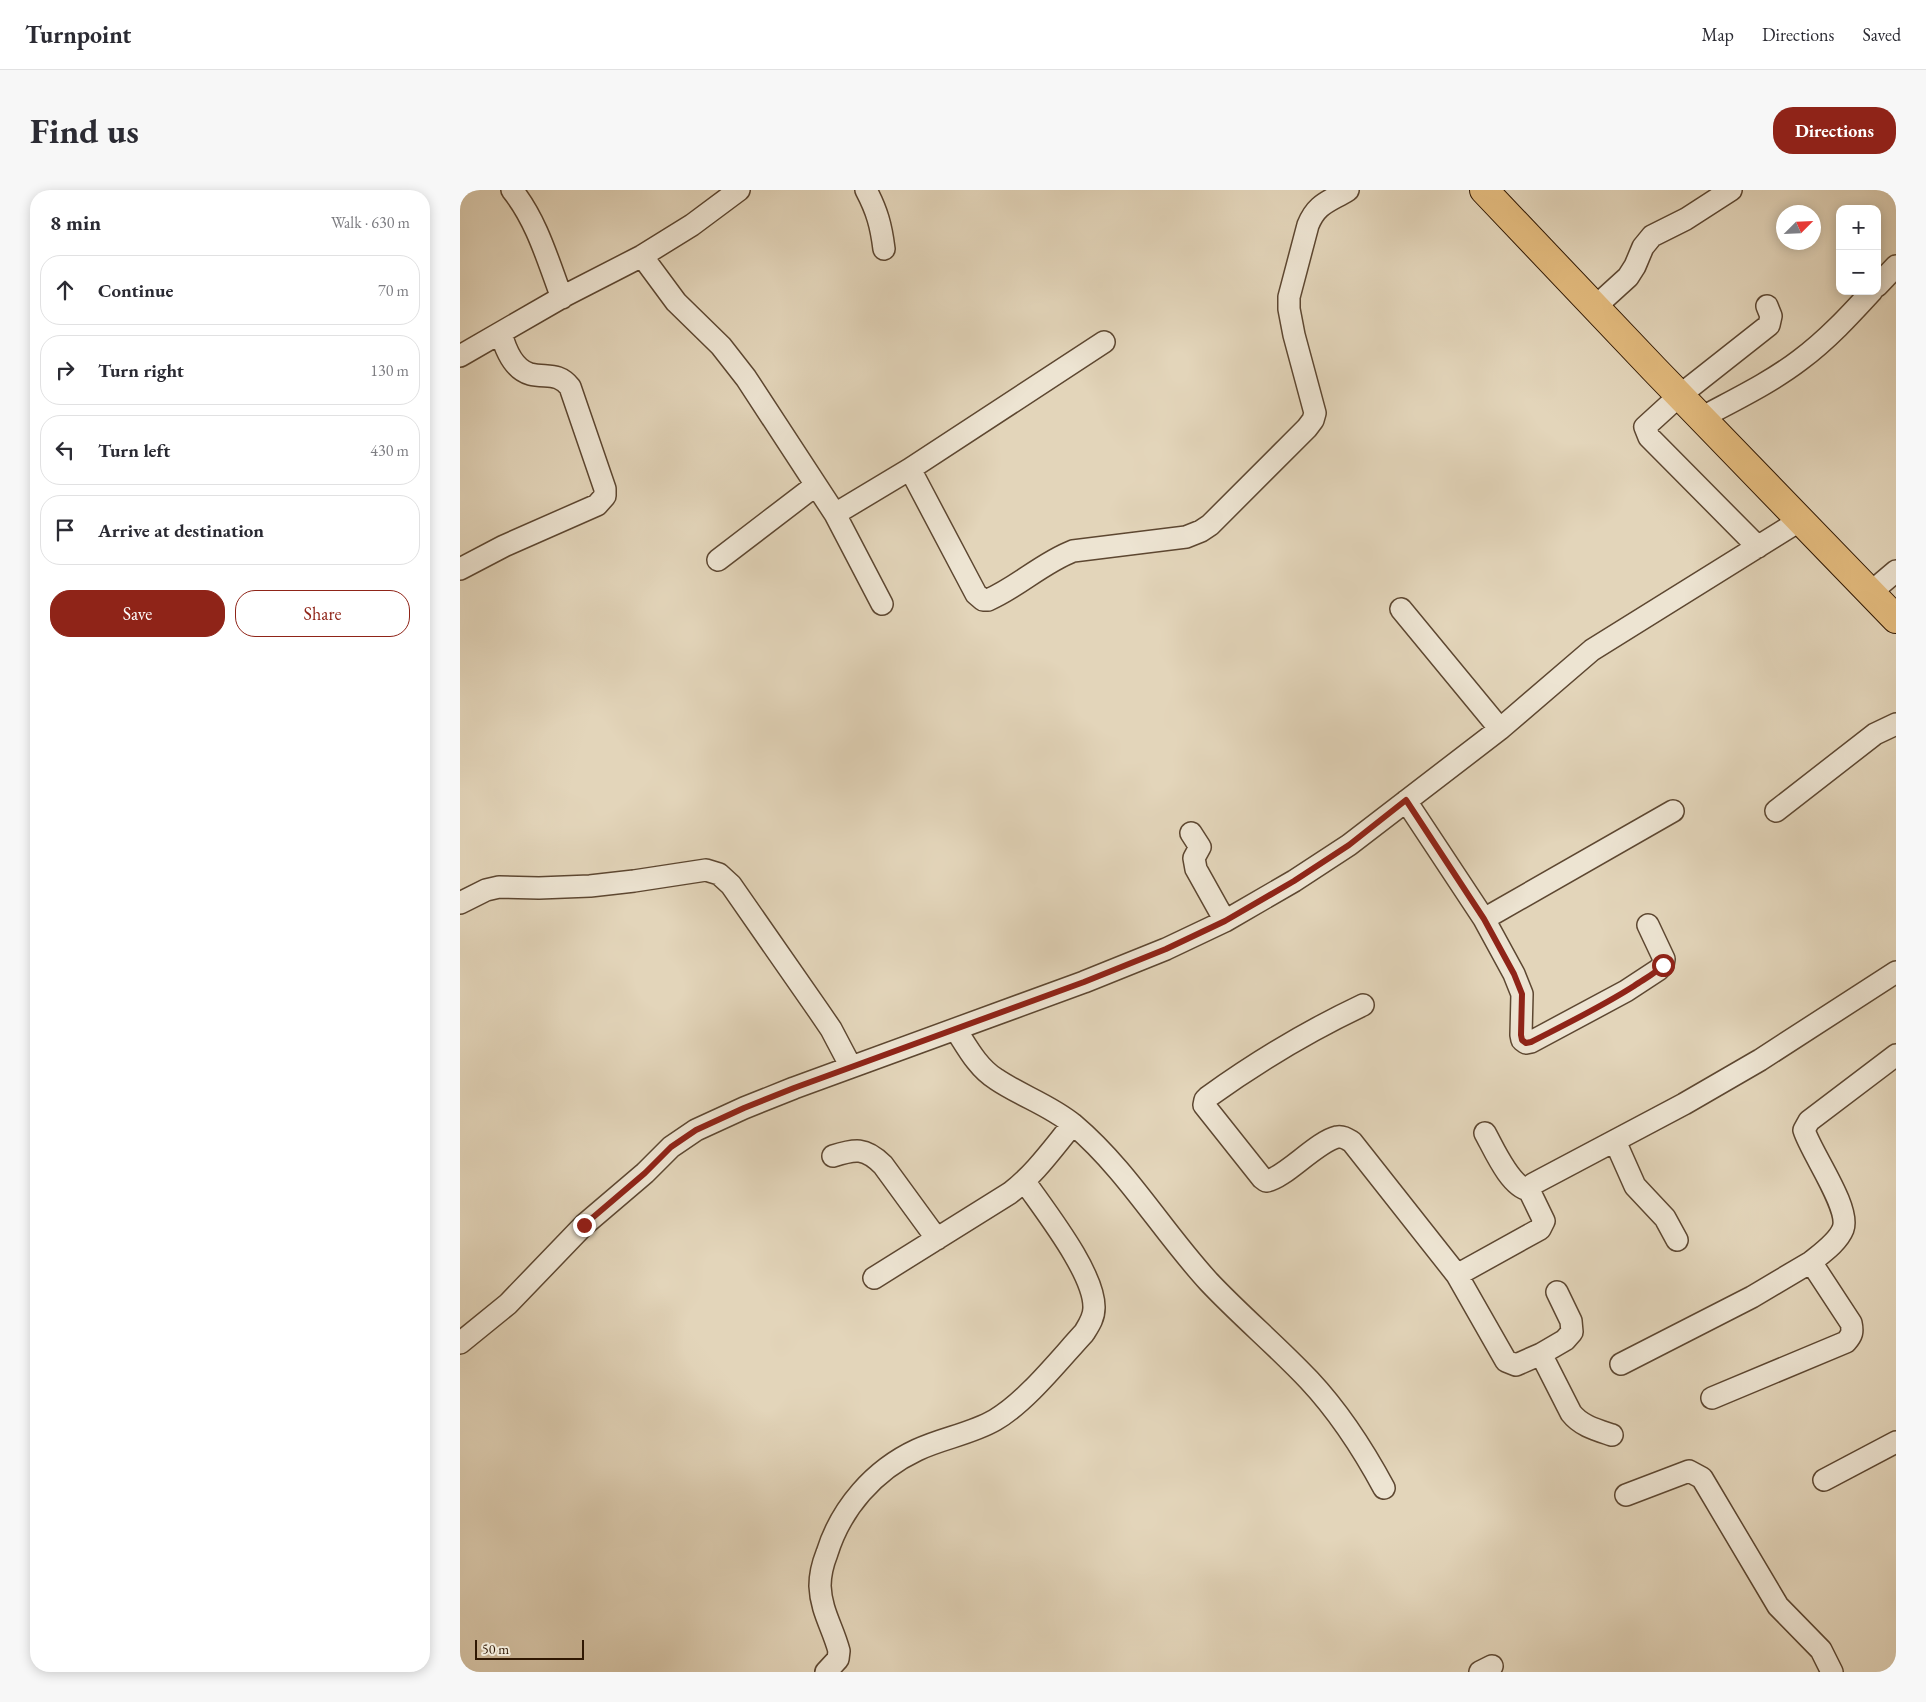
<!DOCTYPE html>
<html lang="en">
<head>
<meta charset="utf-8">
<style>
  :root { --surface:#fff; --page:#f7f7f7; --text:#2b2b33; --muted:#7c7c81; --line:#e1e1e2; --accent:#8f2418 }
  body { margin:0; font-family:"EB Garamond",serif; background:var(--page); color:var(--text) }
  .controls { position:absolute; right:15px; top:15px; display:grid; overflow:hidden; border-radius:10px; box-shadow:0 2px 12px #0003 }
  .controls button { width:45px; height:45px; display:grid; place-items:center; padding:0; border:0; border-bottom:1px solid var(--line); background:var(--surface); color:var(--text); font:25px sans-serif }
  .compass { position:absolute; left:1316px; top:15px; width:45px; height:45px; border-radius:50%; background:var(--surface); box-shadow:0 2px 12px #0003; rotate:66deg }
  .scale { position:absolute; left:15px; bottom:12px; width:109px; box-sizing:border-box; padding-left:5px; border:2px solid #301803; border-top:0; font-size:14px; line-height:18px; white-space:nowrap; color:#301803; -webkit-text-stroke:4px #ede4d2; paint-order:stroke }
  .stop { position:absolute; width:15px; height:15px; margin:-11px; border:4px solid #8f2418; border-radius:50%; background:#fff }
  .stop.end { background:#8f2418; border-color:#fff; box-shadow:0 1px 5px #0008 }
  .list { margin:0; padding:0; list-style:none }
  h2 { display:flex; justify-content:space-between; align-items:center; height:65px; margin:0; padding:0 20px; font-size:21px }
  h2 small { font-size:16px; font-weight:400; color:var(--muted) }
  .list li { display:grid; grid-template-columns:32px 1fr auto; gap:15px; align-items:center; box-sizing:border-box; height:70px; margin:0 10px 10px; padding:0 10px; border:1px solid var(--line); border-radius:20px }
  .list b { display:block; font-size:19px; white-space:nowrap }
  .list em { font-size:16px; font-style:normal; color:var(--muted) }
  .actions { display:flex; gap:10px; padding:15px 20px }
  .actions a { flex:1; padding:11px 0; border:1px solid var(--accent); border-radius:20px; text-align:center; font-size:18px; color:var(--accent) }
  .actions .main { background:var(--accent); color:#fff }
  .icon { flex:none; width:28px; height:28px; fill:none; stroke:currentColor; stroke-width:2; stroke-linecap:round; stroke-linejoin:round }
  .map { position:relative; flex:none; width:1436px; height:1482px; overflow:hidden; border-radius:20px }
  header { display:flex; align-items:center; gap:30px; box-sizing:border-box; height:70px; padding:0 25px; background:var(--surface); border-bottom:1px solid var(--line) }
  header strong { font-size:24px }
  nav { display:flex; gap:28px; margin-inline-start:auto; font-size:18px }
  .intro { display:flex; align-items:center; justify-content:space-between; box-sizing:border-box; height:120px; padding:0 30px }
  h1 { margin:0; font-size:35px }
  .button { padding:12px 22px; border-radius:20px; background:var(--accent); color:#fff; font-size:18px; font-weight:700 }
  main { display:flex; gap:30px; padding:0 30px }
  aside { flex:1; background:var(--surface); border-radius:20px; box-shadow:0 2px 12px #0003 }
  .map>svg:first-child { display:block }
</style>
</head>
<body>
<header>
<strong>Turnpoint</strong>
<nav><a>Map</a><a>Directions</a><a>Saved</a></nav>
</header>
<div class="intro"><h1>Find us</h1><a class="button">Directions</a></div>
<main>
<aside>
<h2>8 min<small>Walk · 630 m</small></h2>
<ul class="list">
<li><svg class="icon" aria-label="ahead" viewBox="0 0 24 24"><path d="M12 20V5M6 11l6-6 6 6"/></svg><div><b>Continue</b></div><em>70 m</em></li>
<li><svg class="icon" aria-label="right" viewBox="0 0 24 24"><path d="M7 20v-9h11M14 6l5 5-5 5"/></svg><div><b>Turn right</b></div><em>130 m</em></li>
<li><svg class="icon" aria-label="left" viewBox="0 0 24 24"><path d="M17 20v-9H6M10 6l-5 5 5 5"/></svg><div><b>Turn left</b></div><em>430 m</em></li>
<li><svg class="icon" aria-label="arrive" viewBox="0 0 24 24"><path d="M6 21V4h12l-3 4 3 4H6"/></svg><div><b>Arrive at destination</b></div></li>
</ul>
<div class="actions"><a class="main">Save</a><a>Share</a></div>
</aside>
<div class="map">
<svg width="1436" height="1482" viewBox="0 0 1436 1482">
  <rect width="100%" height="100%" fill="#e3d5ba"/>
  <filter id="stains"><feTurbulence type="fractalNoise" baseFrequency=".004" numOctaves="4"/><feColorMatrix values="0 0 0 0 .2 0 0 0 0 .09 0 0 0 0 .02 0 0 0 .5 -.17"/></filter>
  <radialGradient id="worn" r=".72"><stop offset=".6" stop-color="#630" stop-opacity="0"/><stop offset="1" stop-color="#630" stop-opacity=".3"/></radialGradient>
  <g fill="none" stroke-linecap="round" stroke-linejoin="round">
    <defs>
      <path id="minor" d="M52 0C77 31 88 71 102 108
        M406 0C417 21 421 35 424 59
        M182 66 216 112 261 156 286 188 375 324 450 279 516 404 523 410H528C558 397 582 373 613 361L726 347 741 341 750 335 847 238 853 230 855 223 834 145 829 119V107L848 35C857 13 869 12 888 0
        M1417 96 1436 76
        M1135 117 1168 87 1175 76 1183 57 1192 46 1226 29 1271 0
        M0 166 106 105 182 66 232 35 279 0
        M1241 228C1274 210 1310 193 1340 170 1367 150 1390 125 1412 101
        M450 279 644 152
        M375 324 422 414
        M1298 357 1189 247 1185 237 1219 206 1309 135 1311 126 1307 116
        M258 370 356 295
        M0 379 44 356 137 315 145 306V299L110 197C98 182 87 188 70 184 53 179 45 158 41 143
        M1410 403 1436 381
        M941 419 1040 539
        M946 611 1024 729 1054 784 1062 804 1061 845 1062 850 1066 853 1071 852 1166 801 1198 780 1203 775 1204 769 1188 735
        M1316 621 1415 544 1436 534
        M731 643 740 657 734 668 736 679 765 731
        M0 713 26 700 39 697 79 698 130 696 174 691 246 680 259 684 271 695 358 820 371 839 391 877
        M1024 729 1213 621
        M903 815C848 841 798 871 748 907L745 910 744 915 802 988 806 991C824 989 856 952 877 947 883 946 887 949 892 952L997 1085 1080 1039 1084 1031 1069 1000 1073 994 1224 914 1300 870 1436 782
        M496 840C507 857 518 878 536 889 561 906 590 915 614 935 667 980 702 1041 749 1092 781 1126 817 1156 849 1190 879 1222 903 1259 924 1298
        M1025 943C1034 959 1050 997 1069 1000
        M1155 951 1175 996 1205 1028 1217 1050
        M373 966C395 959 405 957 423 975L477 1049
        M997 1085 1046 1171 1056 1175 1081 1164 1111 1223C1121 1236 1137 1240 1152 1245
        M414 1088 550 1003C575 984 593 958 613 934
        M0 1153 48 1114 124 1035 185 983 211 957 236 940 284 918 334 898 624 792 706 759 765 731 834 691 889 655 1040 539 1132 460 1339 331
        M1081 1164 1105 1150 1112 1142 1111 1131 1097 1102
        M1161 1174 1292 1107 1351 1072
        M1252 1208 1386 1152C1392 1145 1393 1142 1391 1133L1351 1072C1362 1063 1378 1052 1383 1039 1391 1018 1351 963 1344 940L1349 931 1436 865
        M1364 1290 1436 1252
        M1166 1305 1229 1281 1242 1288 1318 1416 1361 1460 1372 1482
        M366 1482 378 1469 379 1461C373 1438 361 1421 360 1396 360 1385 363 1373 367 1363 381 1318 414 1280 457 1260 482 1248 511 1244 535 1230 566 1212 599 1170 624 1143 629 1135 634 1128 634 1118 635 1084 585 1021 565 992
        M1020 1482 1032 1476"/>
      <path id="highway" d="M1024 0 1194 179 1436 429"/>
    </defs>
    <use href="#minor" stroke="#5d4731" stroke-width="24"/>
    <use href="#highway" stroke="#301803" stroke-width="30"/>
    <use href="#minor" stroke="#ede4d2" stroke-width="21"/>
    <use href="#highway" stroke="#e2ba7d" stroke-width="28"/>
  </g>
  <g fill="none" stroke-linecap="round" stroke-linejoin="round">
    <path stroke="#8f2418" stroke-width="6" d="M124 1035 185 983 211 957 236 940 284 918 334 898 624 792 706 759 765 731 834 691 889 655 946 610 1024 729 1054 784 1062 804 1061 845 1062 850 1066 853 1071 852C1106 834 1141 817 1174 796 1184 789 1195 784 1203 775"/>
  </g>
  <rect width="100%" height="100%" filter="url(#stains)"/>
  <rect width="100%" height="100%" fill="url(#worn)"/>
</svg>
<div class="controls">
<button>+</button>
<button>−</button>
</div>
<svg class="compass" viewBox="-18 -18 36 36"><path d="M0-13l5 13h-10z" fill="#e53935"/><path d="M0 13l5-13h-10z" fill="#7c7c81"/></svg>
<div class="scale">50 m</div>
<div class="stop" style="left:1203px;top:775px"></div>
<div class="stop end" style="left:124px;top:1035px"></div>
</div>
</main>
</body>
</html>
